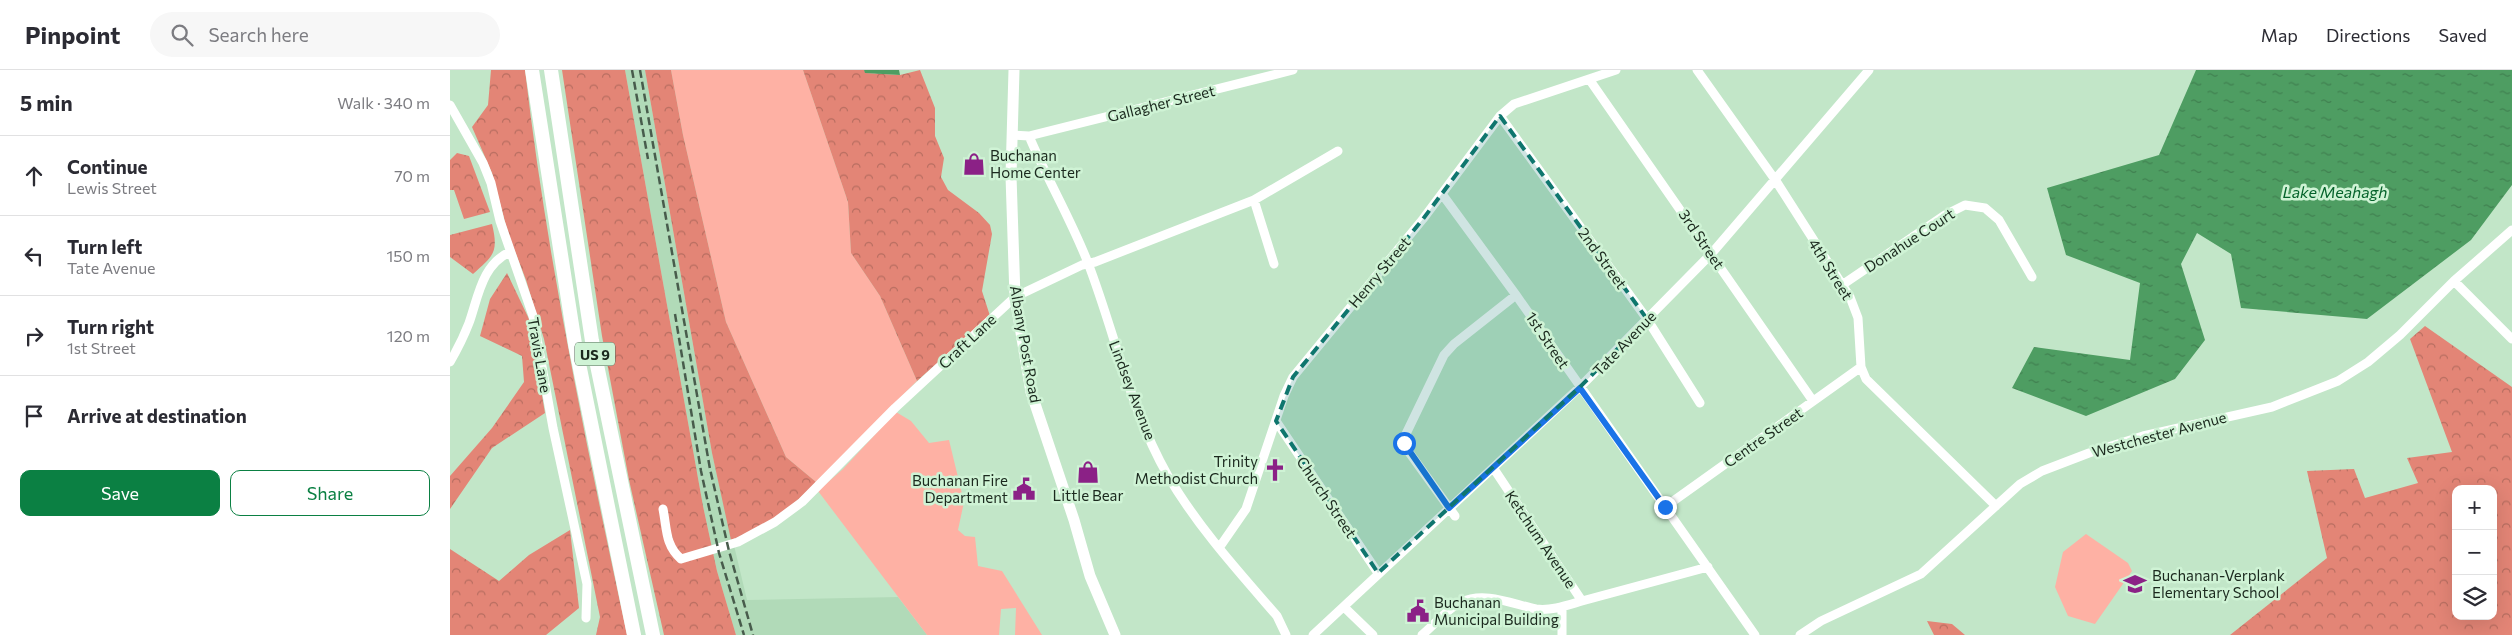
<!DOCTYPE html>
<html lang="en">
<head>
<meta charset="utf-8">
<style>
  :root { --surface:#fff; --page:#f7f7f7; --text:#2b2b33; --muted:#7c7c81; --line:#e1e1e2; --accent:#0b8043 }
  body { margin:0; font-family:Commissioner,sans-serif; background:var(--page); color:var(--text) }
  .controls { position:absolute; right:15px; bottom:15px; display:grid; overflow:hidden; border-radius:10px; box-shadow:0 5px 20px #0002 }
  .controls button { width:45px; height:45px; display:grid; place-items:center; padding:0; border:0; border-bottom:1px solid var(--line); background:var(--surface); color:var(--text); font:25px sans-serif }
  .stop { position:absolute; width:15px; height:15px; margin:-11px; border:4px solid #1a73e8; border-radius:50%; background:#fff }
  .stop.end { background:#1a73e8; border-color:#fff; box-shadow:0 1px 5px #0008 }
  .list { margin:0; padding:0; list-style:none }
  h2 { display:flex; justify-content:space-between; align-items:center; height:65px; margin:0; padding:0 20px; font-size:21px }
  h2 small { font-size:16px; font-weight:400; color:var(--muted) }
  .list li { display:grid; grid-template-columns:32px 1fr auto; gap:15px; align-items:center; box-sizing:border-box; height:80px; padding:0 20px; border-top:1px solid var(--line) }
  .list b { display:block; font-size:19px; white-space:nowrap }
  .list p { margin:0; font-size:16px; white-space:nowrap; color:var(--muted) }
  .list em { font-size:16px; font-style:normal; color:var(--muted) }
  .actions { display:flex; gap:10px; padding:15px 20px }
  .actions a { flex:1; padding:11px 0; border:1px solid var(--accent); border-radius:10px; text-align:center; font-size:18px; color:var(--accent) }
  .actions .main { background:var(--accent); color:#fff }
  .icon { flex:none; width:28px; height:28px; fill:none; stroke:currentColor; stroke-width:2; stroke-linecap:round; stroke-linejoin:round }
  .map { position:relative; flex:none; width:2062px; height:565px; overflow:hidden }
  header { display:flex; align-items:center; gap:30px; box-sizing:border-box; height:70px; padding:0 25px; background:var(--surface); border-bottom:1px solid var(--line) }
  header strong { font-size:24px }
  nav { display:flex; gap:28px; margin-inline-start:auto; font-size:18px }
  .search { width:350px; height:45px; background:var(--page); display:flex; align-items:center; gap:12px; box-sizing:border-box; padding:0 18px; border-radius:28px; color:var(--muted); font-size:19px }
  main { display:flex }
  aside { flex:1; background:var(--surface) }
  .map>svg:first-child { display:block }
</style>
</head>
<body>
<header>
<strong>Pinpoint</strong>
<div class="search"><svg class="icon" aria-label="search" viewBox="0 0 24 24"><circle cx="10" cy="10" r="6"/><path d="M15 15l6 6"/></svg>Search here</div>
<nav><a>Map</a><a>Directions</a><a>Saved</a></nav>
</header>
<main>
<aside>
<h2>5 min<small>Walk · 340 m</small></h2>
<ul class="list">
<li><svg class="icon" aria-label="ahead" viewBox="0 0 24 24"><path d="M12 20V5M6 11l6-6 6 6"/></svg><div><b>Continue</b><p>Lewis Street</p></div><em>70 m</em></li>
<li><svg class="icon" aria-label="left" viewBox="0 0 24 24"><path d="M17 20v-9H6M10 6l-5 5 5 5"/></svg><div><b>Turn left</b><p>Tate Avenue</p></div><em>150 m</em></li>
<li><svg class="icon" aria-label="right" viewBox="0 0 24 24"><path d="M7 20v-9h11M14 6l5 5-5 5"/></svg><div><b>Turn right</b><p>1st Street</p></div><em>120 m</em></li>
<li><svg class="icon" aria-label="arrive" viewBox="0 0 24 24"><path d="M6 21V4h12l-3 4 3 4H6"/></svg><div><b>Arrive at destination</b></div></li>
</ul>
<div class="actions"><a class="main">Save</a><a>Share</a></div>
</aside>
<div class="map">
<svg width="2062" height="565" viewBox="0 0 2062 565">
  <defs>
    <pattern id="forest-crowns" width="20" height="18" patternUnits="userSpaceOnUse" patternTransform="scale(1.25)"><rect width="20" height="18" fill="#e38576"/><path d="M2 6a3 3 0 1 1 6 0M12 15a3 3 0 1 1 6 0" fill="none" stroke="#b76d60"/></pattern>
    <pattern id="water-ripples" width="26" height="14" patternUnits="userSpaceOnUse" patternTransform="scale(1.25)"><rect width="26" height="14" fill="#4e9d62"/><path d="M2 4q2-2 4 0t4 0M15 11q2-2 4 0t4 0" fill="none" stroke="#408050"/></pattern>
  </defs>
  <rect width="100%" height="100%" fill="#c2e6c8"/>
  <path fill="#b1dab8" d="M175 0H195L262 383 297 530 448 527 477 565H286L267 501 253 436Z"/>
  <path fill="#feb1a4" d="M221 0H353L398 132 401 183 430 226 467 311 366 412 336 387 276 252 233 65Z
    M446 342 461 351 479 373 499 370 514 432 508 460 515 466 525 467 528 496 552 501 592 565H565L566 538 551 539 549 565H477L368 421 393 399Z
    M1636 464 1678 493 1682 501 1645 554 1618 546 1605 517 1613 482Z"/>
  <path fill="url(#forest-crowns)" fill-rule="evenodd" d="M41 0H75C97 190 137 378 177 565H146L150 547 94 269 76 210 58 163 42 103 22 57 38 35Z
    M112 0H175L253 436 267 501 286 565H214L179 410 152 266Z
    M195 0H221L233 65 276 252 336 387 366 412C343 437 314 459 281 470L262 383Z
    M353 0H414L416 3 450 5 470 0 485 38V66L494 88 491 107 498 120 529 143 540 155 542 164 532 221 540 246 467 311 430 226 401 183 398 132Z
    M7 83 19 86 40 142 14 149 4 120H0V90Z
    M42 154C49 183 43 186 23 204L0 187V165Z
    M57 203 79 249 95 343 42 378 0 439V406L42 358 74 312 72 286 30 266 40 229Z
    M1975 256 2062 317V565H1780L1877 488 1857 401 1904 399 1915 428 1968 413 1957 388 2002 382 1960 269ZM2006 419H2043V546H2006Z
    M120 460 129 538 96 565H0V479L49 511 79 485Z
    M1477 551 1502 554 1515 565H1484Z"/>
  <path fill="url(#water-ripples)" d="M414 0H449L450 5 415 3Z
    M1746 0H2062V115L2021 170 1917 249 1791 238 1781 184 1747 163 1731 194 1755 270 1725 309 1636 346 1562 318 1584 277 1680 290 1690 213 1616 185 1597 118 1709 85Z"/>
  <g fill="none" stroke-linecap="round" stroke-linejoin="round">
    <path stroke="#fff" stroke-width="9" d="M1247 0 1326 111 1400 227 1408 248 1411 297 1416 309 1546 436
      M1139 9 1363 331
      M0 35 33 93 41 113 50 151 83 246 103 358 137 514 136 548
      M1050 46 1197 249 1250 333
      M562 65 579 66C597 109 621 149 638 193 665 263 680 340 718 406 748 457 788 501 827 546L836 565
      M579 66 843 0
      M992 124 1066 225 1305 565
      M804 130 824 194
      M2004 211 2062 269
      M1392 215 1495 145 1515 135 1535 138 1549 150 1582 207
      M0 292C7 280 14 266 19 253 28 228 32 194 60 182
      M826 351 928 503
      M1044 399 1132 531 1258 497
      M1215 437 1411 297
      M213 439C217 459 215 475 231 489L288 472 325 452 352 432 445 338 565 227 632 195 645 192 804 130 888 81
      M1005 446 956 378 954 368 994 285 1004 274 1066 225
      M769 478 796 439 834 326 843 307 973 149 1050 46 1064 34 1166 0
      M894 537 923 565
      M1112 537V565
      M863 565 1130 317 1262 183 1419 0
      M972 565C984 555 997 539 1011 532 1035 521 1062 534 1086 539 1102 541 1118 535 1132 531
      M1350 565 1371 551 1471 504 1570 414 1592 401 1639 383 1693 366 1822 337 1888 311 1918 292 1950 265 2004 211 2062 160"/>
    <path stroke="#fff" stroke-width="11" d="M564 0 561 106 565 227 581 322 624 450 640 506 665 565"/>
    <path stroke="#fff" stroke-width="14" d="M82 0 125 274 184 565
      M101 0 142 271 203 565"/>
    <path stroke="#485c4c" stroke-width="2.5" stroke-dasharray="8 4" stroke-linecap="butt" d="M182 0 198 89
      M190 0 260 399 279 481 303 565
      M225 244 251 401 269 483 294 565"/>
  </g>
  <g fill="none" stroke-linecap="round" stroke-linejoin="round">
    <path stroke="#1a73e8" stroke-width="6" d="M954 373 999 438 1130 318 1215 437"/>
  </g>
  <path fill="#0f766e" fill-opacity="0.2" stroke="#0f766e" stroke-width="4" stroke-dasharray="10 6" stroke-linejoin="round" d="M1050 46 1197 249 1130 317 928 503 826 351 843 307 973 149Z"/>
  <defs>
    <symbol id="shop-bare" viewBox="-9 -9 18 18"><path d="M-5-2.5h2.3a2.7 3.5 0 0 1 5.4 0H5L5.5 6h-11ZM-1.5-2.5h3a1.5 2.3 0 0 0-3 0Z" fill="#8b2186" stroke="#cff3d5" stroke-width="2.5" paint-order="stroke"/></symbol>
    <symbol id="church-bare" viewBox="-9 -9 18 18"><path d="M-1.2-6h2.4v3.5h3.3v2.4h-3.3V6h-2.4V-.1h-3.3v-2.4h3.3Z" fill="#8b2186" stroke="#cff3d5" stroke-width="2.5" paint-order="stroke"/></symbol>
    <symbol id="civic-bare" viewBox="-9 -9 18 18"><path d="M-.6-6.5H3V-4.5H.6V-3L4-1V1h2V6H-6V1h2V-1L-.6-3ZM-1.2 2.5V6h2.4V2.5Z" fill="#8b2186" stroke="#cff3d5" stroke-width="2.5" paint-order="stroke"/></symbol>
    <symbol id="school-bare" viewBox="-9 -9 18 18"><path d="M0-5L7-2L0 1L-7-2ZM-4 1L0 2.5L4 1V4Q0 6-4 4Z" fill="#8b2186" stroke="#cff3d5" stroke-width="2.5" paint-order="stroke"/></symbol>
  </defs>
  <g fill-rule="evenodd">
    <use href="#shop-bare" x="508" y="78" width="32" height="32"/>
    <use href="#church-bare" x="809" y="384" width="32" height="32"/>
    <use href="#shop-bare" x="622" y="386" width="32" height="32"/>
    <use href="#civic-bare" x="558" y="403" width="32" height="32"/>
    <use href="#school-bare" x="1669" y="498" width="32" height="32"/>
    <use href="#civic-bare" x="952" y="525" width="32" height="32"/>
  </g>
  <g text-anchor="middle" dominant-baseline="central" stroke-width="5" stroke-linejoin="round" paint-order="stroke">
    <rect fill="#cff3d5" stroke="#516655" stroke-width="1" x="125" y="272.5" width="40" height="23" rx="4"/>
    <g font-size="14" font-weight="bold" fill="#1b291e">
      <text x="145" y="284">US 9</text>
    </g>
    <g font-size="15" fill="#1b291e" stroke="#cff3d5">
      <text transform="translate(711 33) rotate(-14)">Gallagher Street</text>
      <text transform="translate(1252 169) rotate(56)">3rd Street</text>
      <text transform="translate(1459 170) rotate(-33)">Donahue Court</text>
      <text transform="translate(1153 188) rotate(54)">2nd Street</text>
      <text transform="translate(1381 199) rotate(58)">4th Street</text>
      <text transform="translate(929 202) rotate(-50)">Henry Street</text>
      <text transform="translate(1098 270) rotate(56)">1st Street</text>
      <text transform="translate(517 271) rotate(-43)">Craft Lane</text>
      <text transform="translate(1174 273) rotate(-46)">Tate Avenue</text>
      <text transform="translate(576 274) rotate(80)">Albany Post Road</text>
      <text transform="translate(90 285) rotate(80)">Travis Lane</text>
      <text transform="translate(683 320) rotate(69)">Lindsey Avenue</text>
      <text transform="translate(1709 364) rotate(-15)">Westchester Avenue</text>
      <text transform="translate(1313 367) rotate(-35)">Centre Street</text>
      <text transform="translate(877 427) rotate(56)">Church Street</text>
      <text transform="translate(1091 469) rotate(56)">Ketchum Avenue</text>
    </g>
    <g font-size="15" fill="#1b291e" stroke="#cff3d5" text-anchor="start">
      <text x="540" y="85">Buchanan<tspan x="540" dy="17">Home Center</tspan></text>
      <text x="808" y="391" text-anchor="end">Trinity<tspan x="808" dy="17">Methodist Church</tspan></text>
      <text x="558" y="410" text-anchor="end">Buchanan Fire<tspan x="558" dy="17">Department</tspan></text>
      <text x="638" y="425" text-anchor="middle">Little Bear</text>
      <text x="1702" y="505">Buchanan-Verplank<tspan x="1702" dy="17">Elementary School</tspan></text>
      <text x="984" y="532">Buchanan<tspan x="984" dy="17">Municipal Building</tspan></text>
    </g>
    <g font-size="16" font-style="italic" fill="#05632b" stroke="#cff3d5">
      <text x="1885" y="121">Lake Meahagh</text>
    </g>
  </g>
</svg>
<div class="controls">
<button>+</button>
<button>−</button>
<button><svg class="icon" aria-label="layers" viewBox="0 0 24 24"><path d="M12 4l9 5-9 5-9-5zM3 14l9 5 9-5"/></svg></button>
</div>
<div class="stop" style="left:954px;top:373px"></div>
<div class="stop end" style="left:1215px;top:437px"></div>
</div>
</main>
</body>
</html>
